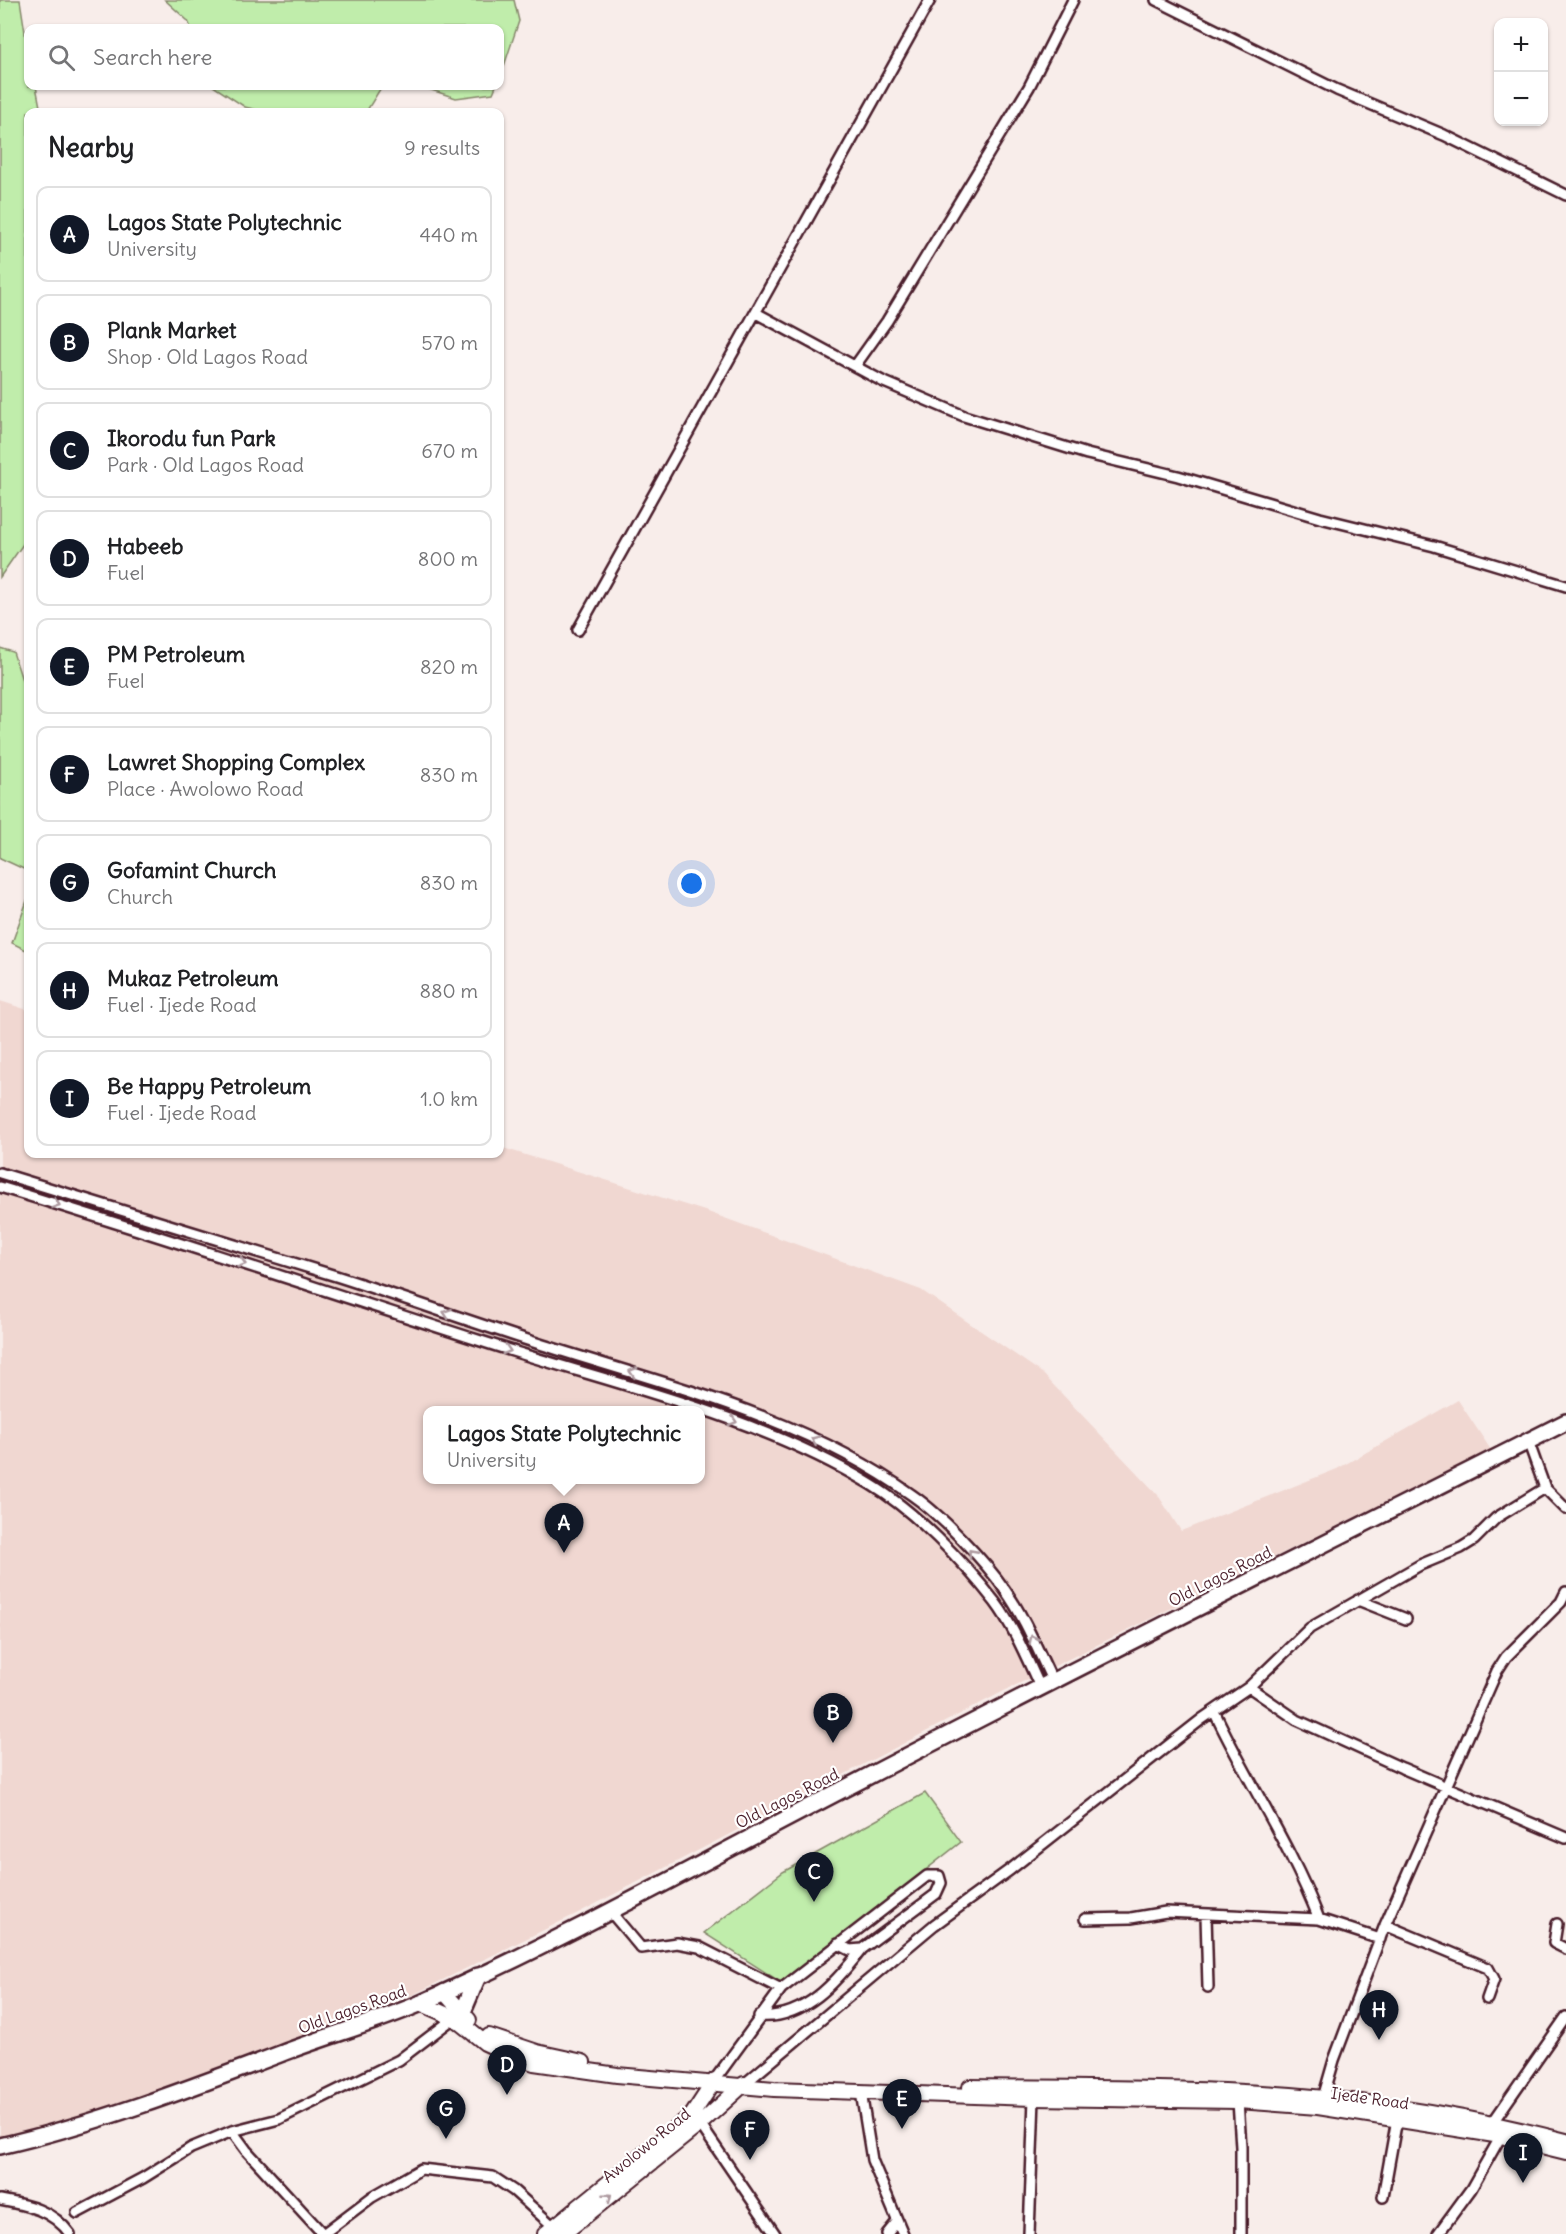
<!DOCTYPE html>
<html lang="en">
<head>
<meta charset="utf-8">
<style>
  :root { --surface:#fff; --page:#f2f2f2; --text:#202124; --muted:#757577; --line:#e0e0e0; --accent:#111827 }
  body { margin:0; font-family:Delius,sans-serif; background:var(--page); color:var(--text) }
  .controls { position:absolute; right:18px; top:18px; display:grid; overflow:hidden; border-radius:12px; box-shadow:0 2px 4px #0004 }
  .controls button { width:54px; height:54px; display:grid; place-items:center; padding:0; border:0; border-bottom:2px solid var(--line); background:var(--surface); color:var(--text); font:30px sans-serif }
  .you { position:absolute; left:692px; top:884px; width:21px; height:21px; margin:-15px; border:4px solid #fff; border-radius:50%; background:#1a73e8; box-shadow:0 0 0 9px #1a73e833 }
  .badge { display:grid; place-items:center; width:39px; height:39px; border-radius:50%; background:var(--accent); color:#fff; font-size:20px; font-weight:700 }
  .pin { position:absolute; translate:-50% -50px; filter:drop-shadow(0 2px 3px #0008) }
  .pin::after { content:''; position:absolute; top:32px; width:21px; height:18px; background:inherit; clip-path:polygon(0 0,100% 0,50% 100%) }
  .popup { position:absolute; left:423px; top:1406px; width:282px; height:78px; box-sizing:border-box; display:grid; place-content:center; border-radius:12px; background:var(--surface); filter:drop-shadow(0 2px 4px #0005); font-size:20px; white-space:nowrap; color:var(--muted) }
  .popup b { font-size:22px; color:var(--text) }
  .popup::after { content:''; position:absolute; left:50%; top:100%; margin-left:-12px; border:12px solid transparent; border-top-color:var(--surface) }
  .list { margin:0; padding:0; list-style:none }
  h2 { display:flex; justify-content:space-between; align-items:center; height:78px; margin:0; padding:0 24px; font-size:26px }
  h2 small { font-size:20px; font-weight:400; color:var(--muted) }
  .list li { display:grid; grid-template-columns:39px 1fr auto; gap:18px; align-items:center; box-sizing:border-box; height:96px; margin:0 12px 12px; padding:0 12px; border:2px solid var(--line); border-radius:12px }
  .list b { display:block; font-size:22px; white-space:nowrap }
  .list p { margin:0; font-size:20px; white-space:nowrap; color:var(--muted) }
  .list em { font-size:20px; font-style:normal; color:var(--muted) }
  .icon { flex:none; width:33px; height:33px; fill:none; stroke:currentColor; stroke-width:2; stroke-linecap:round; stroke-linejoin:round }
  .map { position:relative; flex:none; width:1566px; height:2234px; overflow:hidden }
  .search { position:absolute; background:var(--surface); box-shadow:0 2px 4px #0004; left:24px; top:24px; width:480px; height:66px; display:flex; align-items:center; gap:15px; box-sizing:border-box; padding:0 21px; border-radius:12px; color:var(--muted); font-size:22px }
  .panel { position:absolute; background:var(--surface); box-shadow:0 2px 4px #0004; left:24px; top:108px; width:480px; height:1050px; border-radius:12px }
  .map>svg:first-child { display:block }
</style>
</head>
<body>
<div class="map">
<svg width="1566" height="2234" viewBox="0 0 1566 2234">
  <rect width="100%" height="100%" fill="#f8edea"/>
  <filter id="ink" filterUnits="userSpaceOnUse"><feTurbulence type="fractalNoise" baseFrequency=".0167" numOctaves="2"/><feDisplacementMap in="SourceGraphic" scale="12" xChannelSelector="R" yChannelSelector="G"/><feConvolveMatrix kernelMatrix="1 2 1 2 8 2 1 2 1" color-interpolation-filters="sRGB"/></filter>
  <g filter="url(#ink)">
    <path fill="#f0d7d1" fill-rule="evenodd" d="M0 1001 28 1010V1154H500V1147L708 1212 921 1290 1042 1373 1158 1495 1181 1531 1337 1469 1458 1400 1491 1450 1006 1690 580 1912 412 1995 236 2070 119 2106 0 2138ZM428 1410H700V1480H428Z"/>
    <path fill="#c0edab" stroke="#85866b" stroke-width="1.5" d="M0 0H20L28 52V86H36L41 112H28V537L0 577Z
      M165 0H514L519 21 500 78V28H191L188 21Z
      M213 86H382L366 112H265L245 107Z
      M419 86H496L493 93 456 98Z
      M0 648 13 652 23 683 28 686V871L0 858Z
      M28 898V951L12 943Z
      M925 1793 961 1842 782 1983 704 1933 783 1872Z"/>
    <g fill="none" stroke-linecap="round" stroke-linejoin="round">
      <defs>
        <path id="minor" d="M1156 0 1337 90 1444 135 1566 195
          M756 313 882 381 964 416 1087 454 1178 476 1320 518 1434 546 1566 586
          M855 366 887 321 1029 87 1073 0
          M578 630 930 0
          M0 1173C112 1208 224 1241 336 1276 405 1298 474 1323 543 1345 668 1385 804 1417 912 1495 941 1515 985 1561 1005 1590 1025 1618 1038 1651 1053 1682
          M0 1187C162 1236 322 1290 484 1342 613 1384 752 1413 870 1484 915 1511 963 1561 995 1602 1014 1627 1027 1659 1040 1687
          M1528 1441 1545 1488 1566 1509
          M1358 1600 1406 1619
          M1249 1687 1297 1720 1402 1768 1566 1838
          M1214 1711C1247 1781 1291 1846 1319 1919
          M609 1910 641 1948 677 1943 699 1947 781 1989
          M1206 1915 1208 1987
          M1085 1919 1131 1918 1166 1912 1319 1919 1380 1939
          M1557 1924 1554 1943 1566 1949
          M1385 1925 1488 1968 1494 1979 1487 1999
          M759 2016C804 2020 837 1981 862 1949
          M716 2078 781 1989 927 1876H939L941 1883 936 1894 862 1949 850 1950 838 1944
          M748 2081 934 1925 1011 1869 1202 1719 1249 1687 1310 1628 1420 1565 1461 1548 1474 1540 1496 1518 1545 1488
          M861 2092 872 2160 903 2234
          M1323 2098 1334 2060 1385 1925 1497 1671 1506 1657 1561 1602 1566 1592
          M1238 2101 1241 2147V2234
          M1493 2122 1566 2017
          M700 2124 775 2234
          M232 2131 246 2150 323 2234
          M1383 2197 1397 2119
          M0 2200C27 2205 53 2210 70 2234
          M77 2213 143 2178 191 2148 232 2131 279 2119 399 2060 454 2018
          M323 2234 372 2197 421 2169 493 2177 514 2191 554 2227
          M887 2234 896 2223
          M1029 2234 1034 2098
          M1438 2234 1471 2189 1501 2136"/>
        <path id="secondary" d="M444 1992 469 2020
          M420 2003 454 2018 485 2043 513 2056 534 2063 617 2075 774 2089 1034 2098 1238 2101 1318 2107 1501 2136 1566 2152
          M489 2036 537 2052 583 2062
          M970 2087C1060 2088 1152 2087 1243 2092 1351 2097 1461 2114 1566 2141
          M545 2234 692 2115 715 2080
          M563 2234 700 2124 744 2084"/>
        <path id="primary" d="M462 2014 478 1976
          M0 2146C96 2124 188 2089 280 2054 327 2036 374 2023 419 2004 570 1937 715 1855 861 1780 1095 1658 1331 1541 1566 1422"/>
      </defs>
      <use href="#minor" stroke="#4a1f2b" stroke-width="14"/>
      <use href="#secondary" stroke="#4a1f2b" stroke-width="18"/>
      <use href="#primary" stroke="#4a1f2b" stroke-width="20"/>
      <use href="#minor" stroke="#fff" stroke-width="9"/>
      <use href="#secondary" stroke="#fff" stroke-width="14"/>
      <use href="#primary" stroke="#fff" stroke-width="15"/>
    </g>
    <defs><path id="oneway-chevron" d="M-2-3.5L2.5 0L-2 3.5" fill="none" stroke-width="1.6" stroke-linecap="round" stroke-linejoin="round" transform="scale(1.5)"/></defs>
    <g stroke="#ae9aa0">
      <use href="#oneway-chevron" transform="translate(56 1204) rotate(18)"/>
      <use href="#oneway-chevron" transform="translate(242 1263) rotate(18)"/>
      <use href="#oneway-chevron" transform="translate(447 1313) rotate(-161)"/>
      <use href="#oneway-chevron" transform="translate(507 1350) rotate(17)"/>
      <use href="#oneway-chevron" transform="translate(633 1372) rotate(-164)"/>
      <use href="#oneway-chevron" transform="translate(733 1421) rotate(17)"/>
      <use href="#oneway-chevron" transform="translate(815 1440) rotate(-157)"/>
      <use href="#oneway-chevron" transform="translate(972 1553) rotate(-132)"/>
      <use href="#oneway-chevron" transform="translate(1033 1639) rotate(-116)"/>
      <use href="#oneway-chevron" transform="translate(608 2197) rotate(-39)"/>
    </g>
  </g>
  <g text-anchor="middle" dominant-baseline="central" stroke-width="4.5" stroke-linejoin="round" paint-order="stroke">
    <g font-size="16" fill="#4a1f2b" stroke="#fff">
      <text transform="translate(1220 1576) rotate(-27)">Old Lagos Road</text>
      <text transform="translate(787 1798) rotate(-27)">Old Lagos Road</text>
      <text transform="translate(352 2009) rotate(-20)">Old Lagos Road</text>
      <text transform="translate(1370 2098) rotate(8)">Ijede Road</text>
      <text transform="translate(646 2145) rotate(-39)">Awolowo Road</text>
    </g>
  </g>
</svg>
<div class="controls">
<button>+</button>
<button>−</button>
</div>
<div class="you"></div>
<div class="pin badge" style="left:564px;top:1553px">A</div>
<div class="popup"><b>Lagos State Polytechnic</b>University</div>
<div class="pin badge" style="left:833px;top:1743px">B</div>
<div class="pin badge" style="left:814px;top:1902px">C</div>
<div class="pin badge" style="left:507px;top:2095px">D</div>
<div class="pin badge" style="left:902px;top:2129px">E</div>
<div class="pin badge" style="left:750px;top:2160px">F</div>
<div class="pin badge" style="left:446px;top:2139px">G</div>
<div class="pin badge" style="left:1379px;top:2040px">H</div>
<div class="pin badge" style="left:1523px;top:2183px">I</div>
<div class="search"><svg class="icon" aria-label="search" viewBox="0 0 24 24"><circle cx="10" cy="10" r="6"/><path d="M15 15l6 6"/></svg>Search here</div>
<section class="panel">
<h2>Nearby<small>9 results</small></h2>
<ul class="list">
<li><span class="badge">A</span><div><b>Lagos State Polytechnic</b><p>University</p></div><em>440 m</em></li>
<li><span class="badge">B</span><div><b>Plank Market</b><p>Shop · Old Lagos Road</p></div><em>570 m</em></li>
<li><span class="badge">C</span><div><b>Ikorodu fun Park</b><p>Park · Old Lagos Road</p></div><em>670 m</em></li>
<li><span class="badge">D</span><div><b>Habeeb</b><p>Fuel</p></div><em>800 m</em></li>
<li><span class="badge">E</span><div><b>PM Petroleum</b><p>Fuel</p></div><em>820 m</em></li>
<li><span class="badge">F</span><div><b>Lawret Shopping Complex</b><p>Place · Awolowo Road</p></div><em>830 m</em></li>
<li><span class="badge">G</span><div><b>Gofamint Church</b><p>Church</p></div><em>830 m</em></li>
<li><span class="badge">H</span><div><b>Mukaz Petroleum</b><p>Fuel · Ijede Road</p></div><em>880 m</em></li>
<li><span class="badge">I</span><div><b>Be Happy Petroleum</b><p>Fuel · Ijede Road</p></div><em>1.0 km</em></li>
</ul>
</section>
</div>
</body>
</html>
